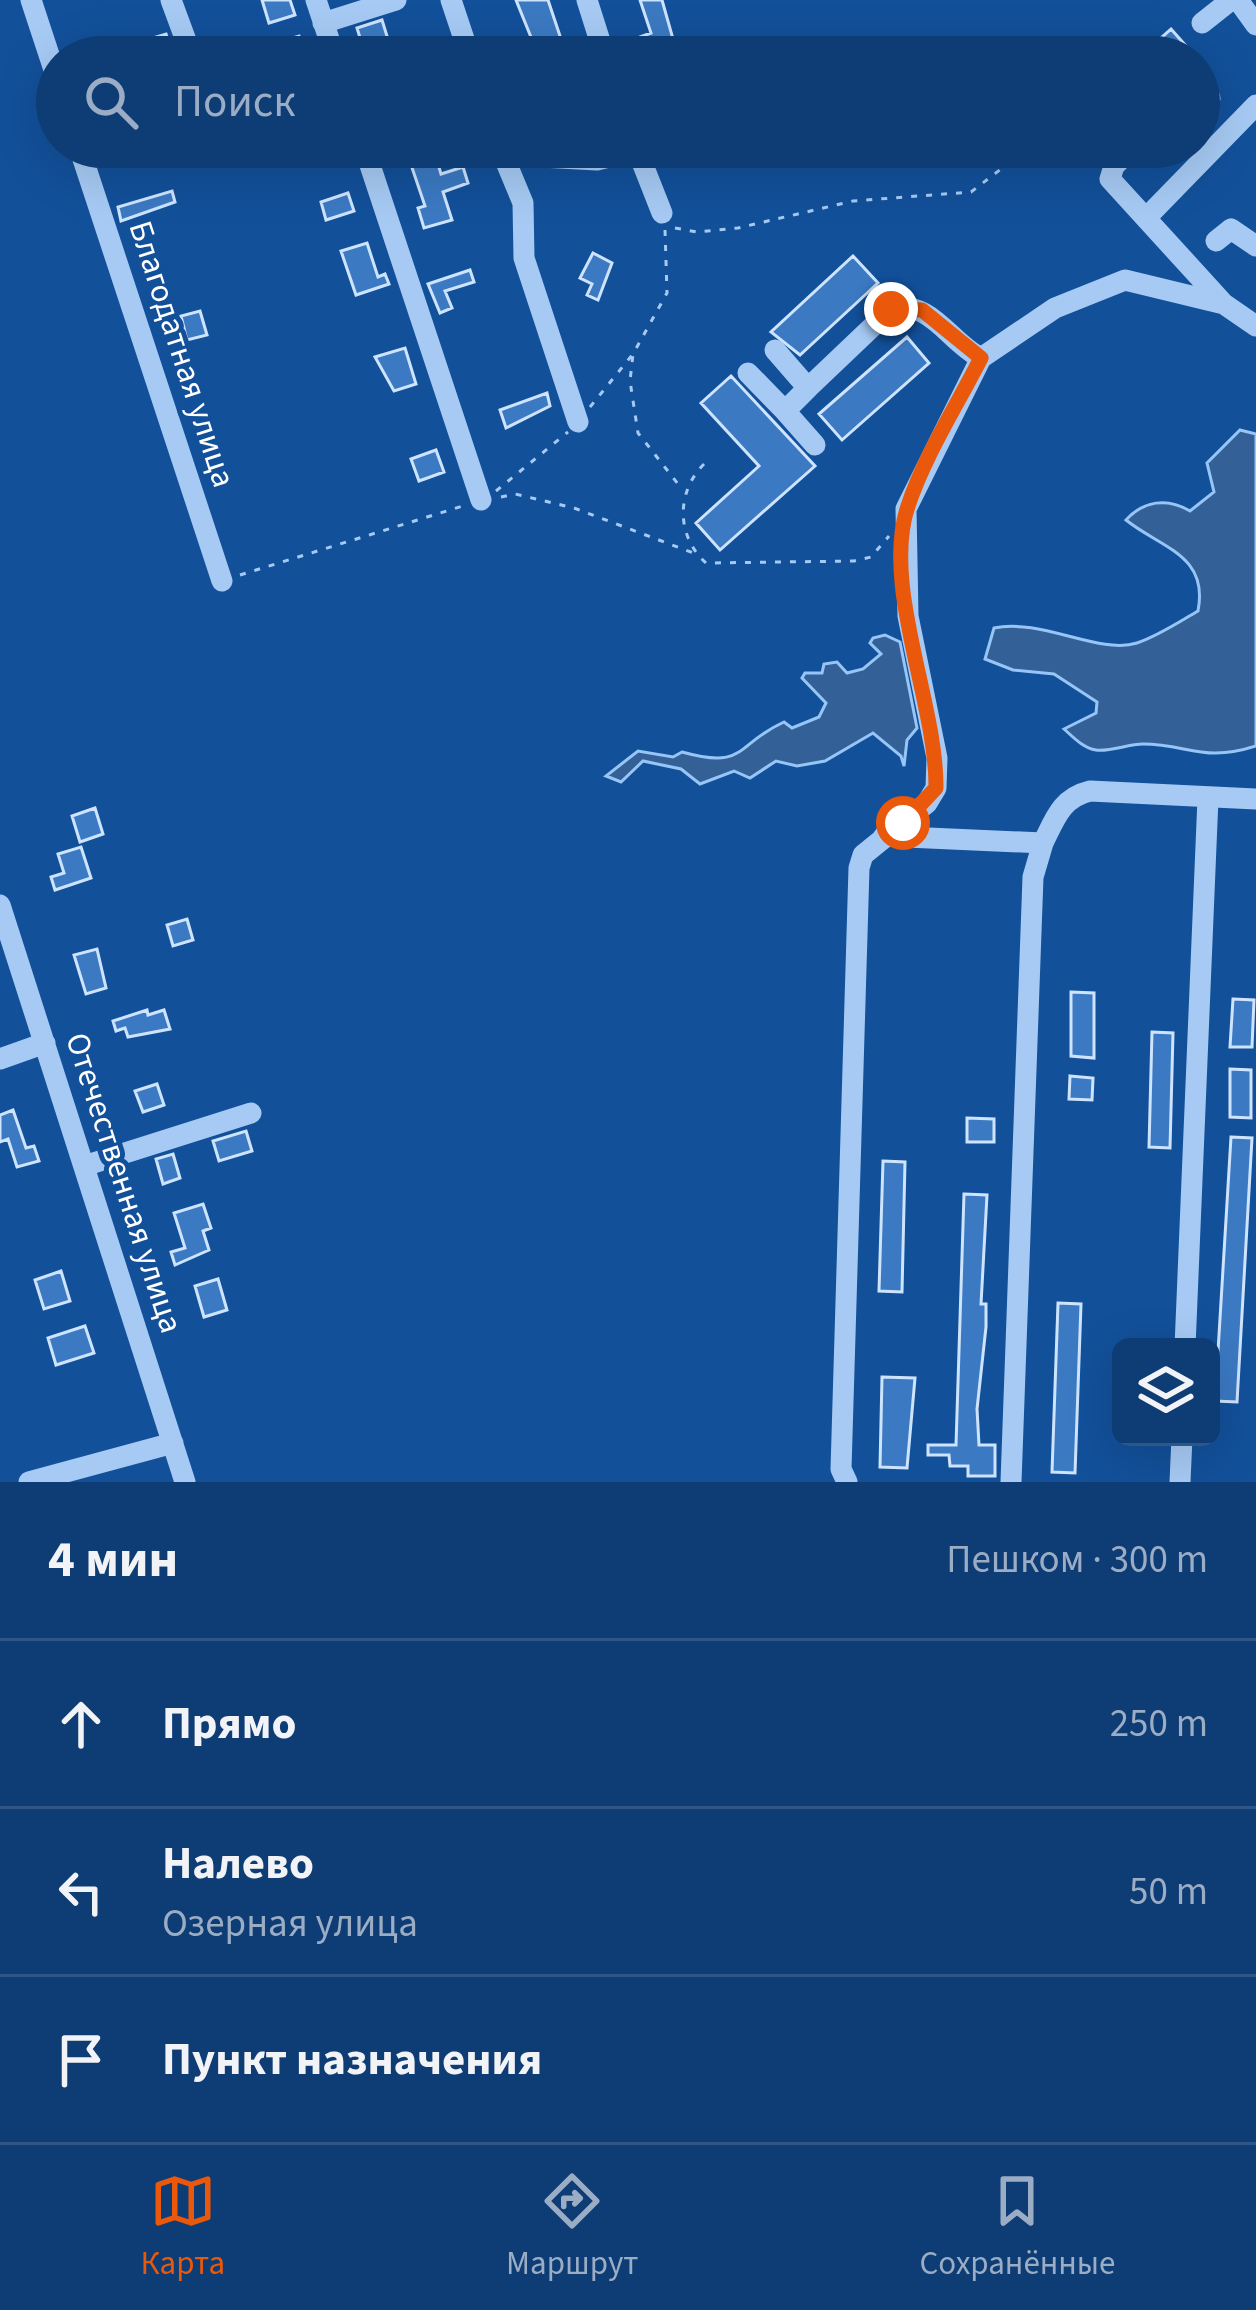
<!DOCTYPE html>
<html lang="ru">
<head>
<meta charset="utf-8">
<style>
  :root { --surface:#0e3c74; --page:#1c477c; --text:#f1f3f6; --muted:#9badc5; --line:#2e5686; --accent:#ea580c }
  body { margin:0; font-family:"Source Sans 3",sans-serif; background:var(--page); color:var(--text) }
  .controls { position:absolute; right:36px; bottom:36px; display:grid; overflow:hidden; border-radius:18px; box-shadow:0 12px 48px #0002 }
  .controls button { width:108px; height:108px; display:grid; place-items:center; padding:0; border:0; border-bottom:3px solid var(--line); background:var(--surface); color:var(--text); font:60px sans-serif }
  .stop { position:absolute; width:36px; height:36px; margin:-27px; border:9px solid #ea580c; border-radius:50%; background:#fff }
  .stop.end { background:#ea580c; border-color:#fff; box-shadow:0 3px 12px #0008 }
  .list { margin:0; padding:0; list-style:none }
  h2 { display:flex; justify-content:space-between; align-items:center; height:156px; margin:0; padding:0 48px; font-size:51px }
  h2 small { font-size:39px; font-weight:400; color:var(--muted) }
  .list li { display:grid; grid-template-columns:78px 1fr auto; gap:36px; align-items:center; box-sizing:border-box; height:168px; padding:0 48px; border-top:3px solid var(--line) }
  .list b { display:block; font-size:45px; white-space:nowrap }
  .list p { margin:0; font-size:39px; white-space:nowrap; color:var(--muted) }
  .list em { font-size:39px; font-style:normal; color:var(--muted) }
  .icon { flex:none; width:66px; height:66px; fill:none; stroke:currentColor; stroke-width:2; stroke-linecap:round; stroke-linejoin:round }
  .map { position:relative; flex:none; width:1256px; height:1482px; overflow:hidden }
  .search { position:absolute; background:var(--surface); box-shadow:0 12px 48px #0002; left:36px; right:36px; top:36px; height:132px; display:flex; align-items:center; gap:30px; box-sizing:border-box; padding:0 42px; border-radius:66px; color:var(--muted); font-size:45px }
  .sheet { height:660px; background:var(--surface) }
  nav { display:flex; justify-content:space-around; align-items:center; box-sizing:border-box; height:168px; border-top:3px solid var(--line); background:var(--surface); font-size:33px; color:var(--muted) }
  nav a { display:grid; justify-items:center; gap:6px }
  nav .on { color:var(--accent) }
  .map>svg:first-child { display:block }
</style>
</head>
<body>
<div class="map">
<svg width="1256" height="1482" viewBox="0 0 1256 1482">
  <rect width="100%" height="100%" fill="#12509a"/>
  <path fill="#336096" stroke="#98c5f7" stroke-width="3" d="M1240 430 1256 434V746C1203 763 1188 744 1143 744 1128 744 1110 752 1096 750 1083 748 1073 737 1064 729L1096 713 1097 702 1054 674 1013 670 985 659 994 628C1041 618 1099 655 1137 643 1158 636 1179 622 1198 611 1209 555 1161 548 1126 520 1143 501 1167 497 1190 511L1214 492 1207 463Z
    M885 635 900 642 917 728 907 740 904 766 901 756 873 733 825 761 797 766 776 761 750 778 734 771 700 784 681 769 643 761 621 782 606 776 638 751 673 757 682 752C747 770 735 744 784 722L792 728 819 717 826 703 802 678 805 673H822L824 664 837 662 847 673 863 669 881 654 870 643 873 638Z"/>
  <path fill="#3b79c2" stroke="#cee4fe" stroke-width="3" d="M262 0H290L295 15 269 23Z
    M516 0H548L567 57H539Z
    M640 0H662L675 46 647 57 640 37 651 33Z
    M382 20 390 46 408 41 411 52 366 57 357 28Z
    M1171 29 1186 46 1174 57H1139Z
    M166 34 173 57H117L148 45 146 40Z
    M299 36 304 53 276 57 272 44Z
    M405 147H433L441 174 463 167 468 183 443 192 452 220 424 228 418 208 425 206Z
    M172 191 175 202 121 221 118 207Z
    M348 193 354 211 326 220 321 202Z
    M367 243 378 277 385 274 389 284 356 295 341 251Z
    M593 253 612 263 598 300 587 295 592 284 580 278Z
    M853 256 878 283 800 355 771 332Z
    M470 270 474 282 445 291 452 308 440 313 428 284Z
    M200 311 207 335 187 340 181 316Z
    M907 337 929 363 842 440 819 414Z
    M405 348 416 384 394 391 375 357Z
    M731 376 815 466 720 550 696 523 759 466 701 403Z
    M547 393 550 406 506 428 500 410Z
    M436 450 444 472 419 481 411 459Z
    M95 808 103 834 80 842 72 816Z
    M81 847 91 878 55 890 51 877 64 873 58 854Z
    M187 919 193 940 173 946 167 925Z
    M97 949 106 988 86 994 74 955Z
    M1071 992 1094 993V1058L1071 1056Z
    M1233 999 1254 1000 1252 1047H1230Z
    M147 1010 148 1015 164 1010 170 1029 128 1037 125 1028 116 1031 113 1021Z
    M1152 1032 1173 1033 1170 1148 1149 1147Z
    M1230 1069 1251 1070V1118L1230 1117Z
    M1070 1076 1093 1078 1092 1100 1069 1099Z
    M157 1084 164 1105 143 1112 135 1091Z
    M13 1110 26 1148 34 1146 39 1161 17 1167 8 1139 0 1142V1115Z
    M967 1118 994 1119V1142H967Z
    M246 1131 252 1151 219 1161 213 1141Z
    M1231 1137 1252 1138 1237 1402 1215 1401Z
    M173 1154 180 1178 163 1184 156 1159Z
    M883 1161 905 1162 902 1292 879 1291Z
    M964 1194 987 1195 981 1304H986V1327L977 1409 979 1445H995V1476H968V1466H950L949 1455H928V1445H956Z
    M203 1204 211 1228 203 1231 209 1250 175 1265 171 1252 185 1248 174 1213Z
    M61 1271 70 1301 44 1309 35 1280Z
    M218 1279 227 1310 204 1317 195 1286Z
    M1058 1303 1081 1304 1075 1473 1052 1472Z
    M85 1326 94 1353 56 1365 48 1338Z
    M882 1377 915 1378 907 1468 880 1467Z"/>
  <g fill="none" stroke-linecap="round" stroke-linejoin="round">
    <path stroke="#a6caf4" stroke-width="3" stroke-dasharray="6 9" stroke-linecap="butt" d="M1055 147 1069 148 1095 166
      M675 228 697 232 738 228 853 201 971 192 1005 166 1053 147
      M665 230 667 293 633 354 630 381 638 433 682 489
      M590 407 633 354
      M704 464C676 492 676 536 706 563L854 561 871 557 889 536
      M496 491 568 432
      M501 497 515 494 574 508 696 554
      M240 575 466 505"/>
    <path stroke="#a6caf4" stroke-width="21" d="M31 0 57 79
      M171 0 192 57
      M316 0 335 57
      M451 0 470 57
      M587 0 605 57
      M1238 0 1256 25
      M323 23 396 0
      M1202 23 1231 0
      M1199 79 1210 98 1199 107
      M79 147 222 581
      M364 147 481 500
      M636 147 662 213
      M1133 147 1114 166 1110 179 1224 304 1256 326
      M1149 147H1154
      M500 148 503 155 597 160 637 150
      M503 155 523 203 524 258 578 422
      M1147 217 1256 105
      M1216 241 1231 229 1256 246
      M775 350 808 388 891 309C931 299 949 342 981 358
      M748 373 785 411
      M808 388 785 411 815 445
      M884 836 1043 843C1055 819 1061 798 1090 791L1256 799
      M0 905 185 1482
      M0 1059 45 1043
      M84 1166 251 1113
      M1185 1347 1208 798
      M29 1482 173 1443
      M847 1482 841 1469 859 868 863 855 927 803 936 788 937 758 908 616 906 509 981 358 1055 308 1125 280 1224 304
      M1011 1482 1033 877 1043 843
      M1180 1482 1182 1437"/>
  </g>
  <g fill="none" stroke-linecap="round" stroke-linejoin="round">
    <path stroke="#ea580c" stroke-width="15" d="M891 309 922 310 981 358C957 405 925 455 908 506 881 585 937 704 936 788L903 823"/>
  </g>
  <g text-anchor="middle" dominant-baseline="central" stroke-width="10" stroke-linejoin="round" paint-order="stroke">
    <g font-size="33" fill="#fff" stroke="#12509a">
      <text transform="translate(182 354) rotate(72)">Благодатная улица</text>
      <text transform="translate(124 1183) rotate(72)">Отечественная улица</text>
    </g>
  </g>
</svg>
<div class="controls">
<button><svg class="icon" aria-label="layers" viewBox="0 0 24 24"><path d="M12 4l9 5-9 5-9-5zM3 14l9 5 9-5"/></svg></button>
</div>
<div class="stop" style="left:903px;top:823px"></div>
<div class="stop end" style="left:891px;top:309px"></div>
<div class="search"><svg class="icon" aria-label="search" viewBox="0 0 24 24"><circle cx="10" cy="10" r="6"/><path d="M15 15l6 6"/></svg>Поиск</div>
</div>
<section class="sheet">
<h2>4 мин<small>Пешком · 300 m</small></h2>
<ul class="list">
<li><svg class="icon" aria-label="ahead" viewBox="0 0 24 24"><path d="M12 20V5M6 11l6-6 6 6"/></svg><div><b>Прямо</b></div><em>250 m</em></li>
<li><svg class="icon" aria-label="left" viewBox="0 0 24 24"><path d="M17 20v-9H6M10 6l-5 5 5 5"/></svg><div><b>Налево</b><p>Озерная улица</p></div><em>50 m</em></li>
<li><svg class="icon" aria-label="arrive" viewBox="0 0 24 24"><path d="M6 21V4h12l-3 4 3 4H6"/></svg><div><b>Пункт назначения</b></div></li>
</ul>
</section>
<nav>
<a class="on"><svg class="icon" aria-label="map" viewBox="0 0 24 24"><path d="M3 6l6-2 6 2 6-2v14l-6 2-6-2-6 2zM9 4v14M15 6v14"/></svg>Карта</a>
<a><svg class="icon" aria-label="directions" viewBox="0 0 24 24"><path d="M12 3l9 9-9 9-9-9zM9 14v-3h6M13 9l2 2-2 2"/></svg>Маршрут</a>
<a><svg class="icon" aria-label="saved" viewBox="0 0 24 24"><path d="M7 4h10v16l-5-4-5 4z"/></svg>Сохранённые</a>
</nav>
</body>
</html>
